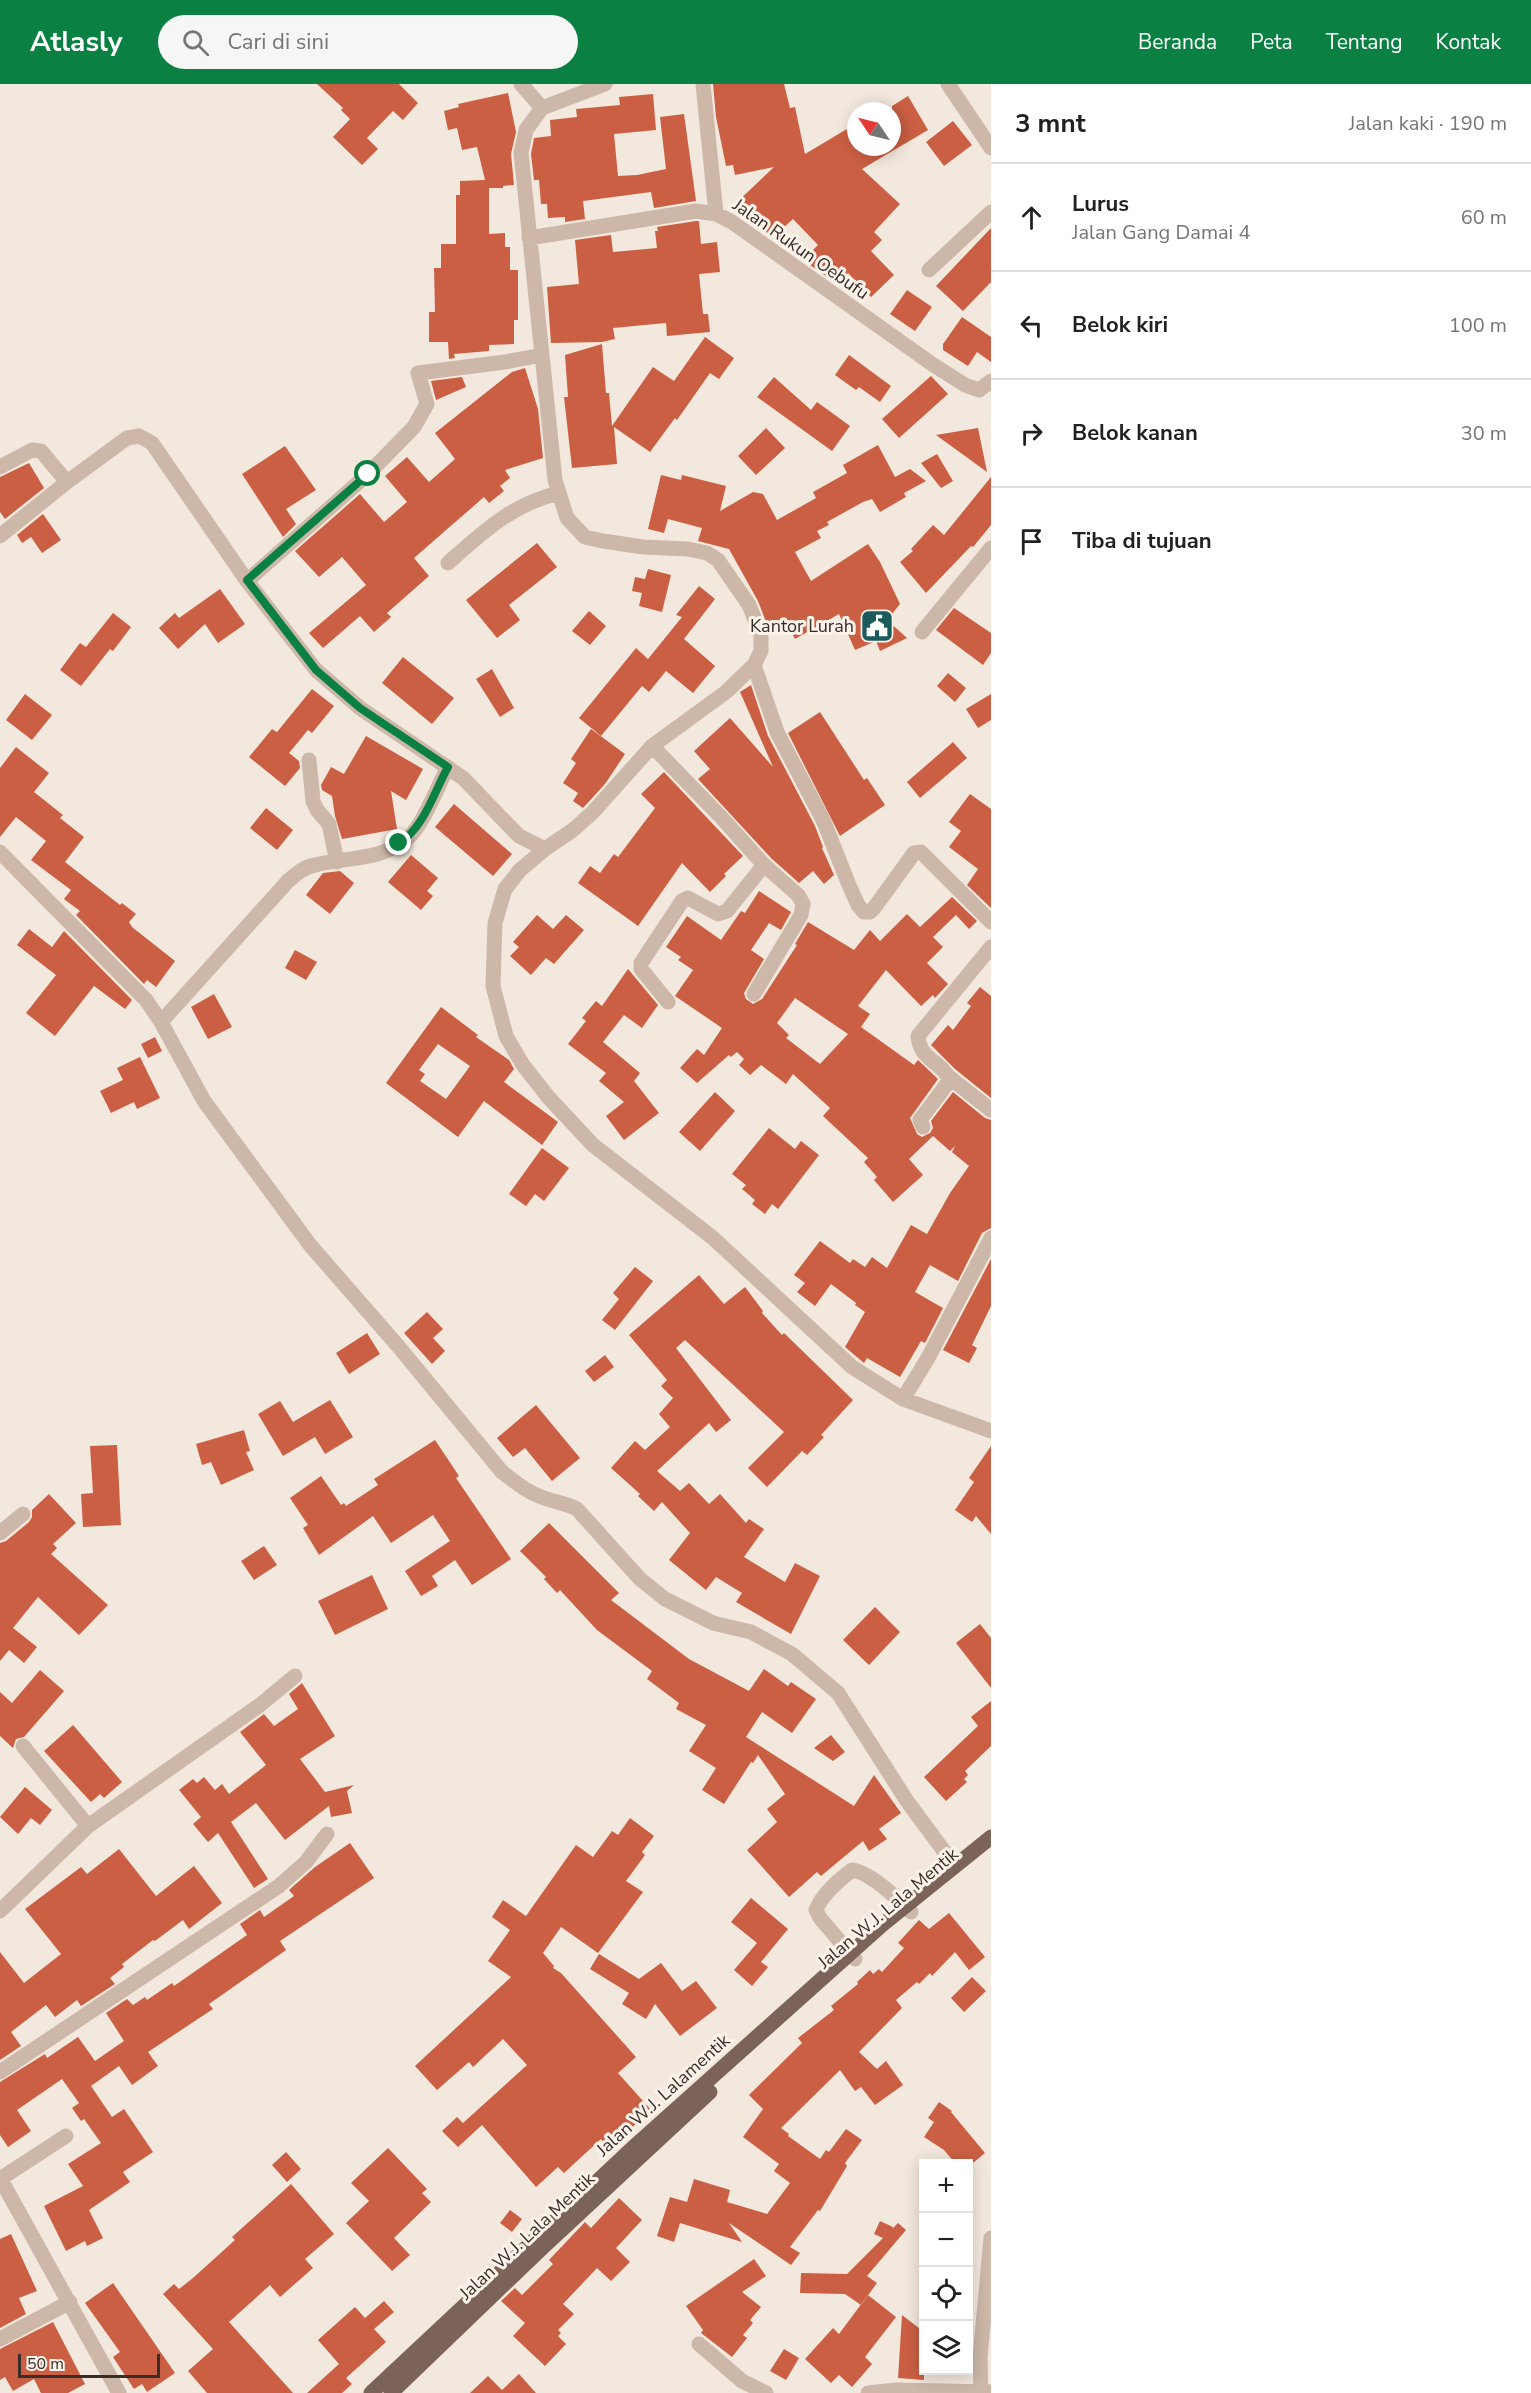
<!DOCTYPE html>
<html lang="id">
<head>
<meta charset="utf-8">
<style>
  :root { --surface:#fff; --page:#f6f6f6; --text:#202124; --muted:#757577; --line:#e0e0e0; --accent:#0b8043 }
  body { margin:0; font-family:"Nunito Sans",sans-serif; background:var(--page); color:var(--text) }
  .controls { position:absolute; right:18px; bottom:18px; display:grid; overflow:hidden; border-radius:0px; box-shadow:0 3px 15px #0003 }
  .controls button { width:54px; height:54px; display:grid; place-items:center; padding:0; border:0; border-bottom:2px solid var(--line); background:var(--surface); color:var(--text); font:30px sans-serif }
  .compass { position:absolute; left:847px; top:18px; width:54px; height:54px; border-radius:50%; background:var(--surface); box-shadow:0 3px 15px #0003; rotate:305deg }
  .scale { position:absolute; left:18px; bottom:15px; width:142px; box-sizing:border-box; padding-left:6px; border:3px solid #392d28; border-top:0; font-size:16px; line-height:21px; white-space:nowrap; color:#392d28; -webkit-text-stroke:4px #fbf2ea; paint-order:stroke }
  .stop { position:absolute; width:18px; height:18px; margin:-14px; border:4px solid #0b8043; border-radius:50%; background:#fff }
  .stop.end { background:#0b8043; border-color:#fff; box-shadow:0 2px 6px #0008 }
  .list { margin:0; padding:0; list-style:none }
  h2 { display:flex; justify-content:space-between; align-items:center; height:78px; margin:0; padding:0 24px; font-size:26px }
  h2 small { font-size:20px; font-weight:400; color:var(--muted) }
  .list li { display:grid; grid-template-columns:39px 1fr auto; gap:18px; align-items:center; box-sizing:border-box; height:108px; padding:0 24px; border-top:2px solid var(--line) }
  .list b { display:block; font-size:22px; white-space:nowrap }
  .list p { margin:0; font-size:20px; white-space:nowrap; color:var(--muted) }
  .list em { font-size:20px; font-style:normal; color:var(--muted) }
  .icon { flex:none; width:33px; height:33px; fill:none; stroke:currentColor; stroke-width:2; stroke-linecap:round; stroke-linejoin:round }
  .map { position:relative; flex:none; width:991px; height:2309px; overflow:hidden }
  header { display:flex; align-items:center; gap:36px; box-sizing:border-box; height:84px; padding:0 30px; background:var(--accent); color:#fff }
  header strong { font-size:28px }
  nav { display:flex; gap:33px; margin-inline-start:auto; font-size:21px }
  .search { width:420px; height:54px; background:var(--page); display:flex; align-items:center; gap:15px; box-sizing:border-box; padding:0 21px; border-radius:33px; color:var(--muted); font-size:22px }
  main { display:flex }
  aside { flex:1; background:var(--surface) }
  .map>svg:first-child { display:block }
</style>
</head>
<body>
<header>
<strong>Atlasly</strong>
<div class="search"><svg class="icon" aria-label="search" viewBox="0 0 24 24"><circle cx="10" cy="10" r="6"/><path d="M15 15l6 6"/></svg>Cari di sini</div>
<nav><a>Beranda</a><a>Peta</a><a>Tentang</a><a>Kontak</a></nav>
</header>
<main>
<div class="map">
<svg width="991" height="2309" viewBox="0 0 991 2309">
  <rect width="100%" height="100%" fill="#f3e8dd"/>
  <path fill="#cb5f43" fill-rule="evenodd" d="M317 0H399L418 19 403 36 393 27 367 54 378 65 362 81 333 53 350 35 341 26 343 24Z
    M713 0H784L790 24 795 23 805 70 852 42 856 51V63H892V22L908 12 928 46 862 85 900 120 874 148 882 156 871 167 894 191 871 213 848 189 837 200 803 176 818 161 793 135 772 154 753 134 750 137 734 121 774 83 735 91 733 81 726 82 716 33Z
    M508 9 516 48 511 70 514 101 503 102V104H489V150L505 149V163H510V186H518V236H514V260L489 261V267L454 270 455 274 449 275 448 258H429V228H435L434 184H441V160H456V111H460V97L485 96 477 63 462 66 457 44 448 46 444 27 459 23 458 20Z
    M653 10 656 46 614 50 618 92 637 91 666 85 660 33 684 30 696 117 654 124 651 108 583 117 585 135 565 138V133L548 134 547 120H541L539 96H534L531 70 534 54 551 52 550 36 577 33 576 25 620 21 619 13Z
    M953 37 972 61 944 82 926 58Z
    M696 137H699L701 160 717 158 720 188 699 190 703 230H708L710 248 667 252 666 239 613 244 615 255 602 258 551 259 547 203 579 200 575 156 611 151 613 168 657 164 655 147H658L657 143Z
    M991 144V198L963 227 936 202Z
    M907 206 932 223 915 247 890 230Z
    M962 233 991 253V278L977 268 968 282 943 266V260Z
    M705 253 734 274 719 295 710 289 677 336 675 334 650 368 614 343 617 380 572 384 564 313H568L565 271 602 260 606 309H609L612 342 653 283 674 297Z
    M849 271 891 302 880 318 859 303 856 306 835 291Z
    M525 284 538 325 543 374 505 386 510 394 500 402 504 407 489 419 484 413 414 474 429 492 387 529 391 533 374 548 360 532 323 564 309 549 366 501 342 473 319 493 295 467 360 410 384 438 407 418 385 392 407 373 429 398 455 375 435 349 512 288Z
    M931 292 948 310 899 354 882 335Z
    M462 293 466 303 436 316 431 297Z
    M774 293 811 326 817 318 850 342 832 367 757 313Z
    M766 344 785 364 756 391 738 372Z
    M978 344 987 388 936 351Z
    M878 361 895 393 910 385 926 397 904 409 906 413 880 428 872 415 863 418 827 438 829 441 817 447 821 454 795 468 811 497 868 460 880 478 900 520 887 536 907 554 880 567 876 557 855 566 839 530 795 555 784 534 768 543 758 517 729 465 698 457 702 444 668 435 664 449 648 445 661 391 681 396 682 391 726 402 720 427 753 408 763 410 777 436 816 414 813 408 847 389 843 381Z
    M285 362 316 406 286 425 296 440 283 453 242 390Z
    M937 370 953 397 941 404 921 379Z
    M29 379 44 404 5 435 0 428V393Z
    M991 393V441L973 463 971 462 926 509 900 478 913 467 911 465 933 441 944 451Z
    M43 430 61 456 42 469 31 453 22 459 17 451Z
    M537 459 557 483 509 521 520 536 497 554 466 516Z
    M648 485 671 491 662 528 639 522 642 509 632 507 635 493 645 495Z
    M699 502 715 515 684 555 715 582 693 609 666 587 649 608 642 602 601 652 579 634 636 564 648 575 682 533 676 531Z
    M220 505 245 540 218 559 205 540 178 565 159 544 175 529 179 534Z
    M954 524 991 549V569L983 581 936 546Z
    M589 527 606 542 590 561 572 547Z
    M113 529 131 543 113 567 110 565 81 602 60 586 80 559 86 563Z
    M403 573 454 614 432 640 382 599Z
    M492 585 514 624 500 633 476 595Z
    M948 589 966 604 955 618 937 602Z
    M751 601 768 652 815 742 823 763 822 764 834 791 824 800 813 787 799 799 771 774 698 695 710 685 694 667 730 634 773 683 740 608Z
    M312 605 334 622 312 649 308 646 289 669 299 677 300 684 285 702 249 673 272 645 277 648Z
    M25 610 52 631 32 656 6 636Z
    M991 610V636L978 644 966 625Z
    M820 628 864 696 867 694 885 721 840 752 788 649Z
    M591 645 625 670 605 700 583 724 573 717 578 709 563 699 576 679 571 675Z
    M366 652 423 685 406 716 391 707 397 745 342 755 335 732 332 712 322 706 321 701 331 683 344 690Z
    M953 658 967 674 920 714 907 698Z
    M16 663 49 689 34 708 63 731 60 734 84 753 65 778 120 821 122 819 136 830 129 838 132 843 175 877 156 903 147 896 144 900 76 831 80 827 64 815 71 806 31 776 46 757 16 733 0 753V684Z
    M664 688 743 772 724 790 726 792 710 808 682 779 638 842 578 799 590 782 600 789 614 770 618 773 655 724 641 710Z
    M970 710 991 725V824L967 801 978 785 949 763 961 747 949 738Z
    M454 720 512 770 493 792 435 743Z
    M266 724 293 746 277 766 250 744Z
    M411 771 438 794 427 807 433 812 421 826 388 798Z
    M340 787 354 799 330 830 306 811 323 789Z
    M759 807 791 828 781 846 769 839 751 866 764 875 744 909 746 915 753 920 762 915 797 861 795 860 808 838 854 866 870 846 880 857 907 830 920 843 952 813 977 837 969 845 956 831 933 853 943 863 927 879 948 900 935 914 933 911 921 922 886 886 858 922 870 930 861 943 914 981 918 976 938 995 910 1034 917 1050 922 1053 930 1049 933 1044 931 1037 953 1008 985 1034 991 1036V1144L982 1149 958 1197 930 1181 915 1208 943 1224 925 1259 921 1257 900 1293 867 1274 864 1279 845 1263 865 1228 855 1221 856 1219 831 1200 815 1222 797 1208 805 1199 794 1191 820 1157 850 1179 853 1175 865 1183 872 1173 887 1184 911 1141 927 1150 950 1109 969 1082 952 1068 955 1062 950 1067 933 1052 909 1075 923 1091 893 1118 874 1096 877 1093 864 1078 868 1074 823 1032 830 1024 793 990 786 1000 761 981 750 991 739 981 744 975 737 968 731 973 729 971 697 999 680 984 697 965 704 971 722 944 675 912 693 886 678 876 681 873 666 863 687 832 721 856 741 827 745 829ZM795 914 848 950 820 980 786 954 789 951 777 939Z
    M537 831 553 845 566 831 584 846 554 880 546 874 531 891 510 872 519 863 513 858Z
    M29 845 52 863 64 847 132 916 125 925 94 902 55 952 26 929 56 891 17 861Z
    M295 866 317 878 306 896 285 884Z
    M628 885 658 921 642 944 624 931 603 958 640 989 634 997 659 1029 624 1056 606 1032 624 1018 599 997 606 989 568 960 586 937 582 934 596 917 602 922Z
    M980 903 991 912V1014L955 985 931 961 948 941 953 946 971 922 967 919Z
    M214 910 232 943 208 955 191 923Z
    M441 923 478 951 476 953 509 976 514 985 504 998 558 1038 542 1061 484 1017 458 1053 386 999ZM438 960 470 982 446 1015 420 997 425 990 419 986Z
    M155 953 162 967 148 974 141 960Z
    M140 973 160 1014 137 1025 134 1018 111 1029 100 1007 123 996 117 984Z
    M715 1008 735 1027 700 1067 679 1048Z
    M769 1044 795 1065 801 1057 819 1071 778 1125 772 1120 765 1130 752 1120 755 1116 742 1105 746 1101 732 1090Z
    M542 1064 569 1084 544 1117 535 1110 526 1122 509 1110Z
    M991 1175V1222L972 1261 977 1264 969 1279 943 1266Z
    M635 1183 653 1197 615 1246 602 1236 619 1215 613 1209Z
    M699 1191 724 1220 745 1203 763 1227 762 1229 782 1251 784 1249 853 1316 821 1351 824 1353 807 1371 802 1367 767 1403 748 1384 784 1348 685 1256 676 1264 731 1336 716 1348 709 1339 657 1387 680 1407 689 1399 709 1420 720 1410 746 1439 749 1435 764 1445 744 1473 785 1498 795 1479 820 1492 791 1550 736 1518 742 1509 716 1493 706 1506 669 1476 690 1449 662 1418 654 1427 638 1412 640 1410 611 1384 635 1357 645 1366 670 1343 659 1330 673 1314 661 1302 667 1296 629 1251Z
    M427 1228 443 1245 433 1254 445 1267 432 1280 404 1249Z
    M367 1249 380 1270 349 1290 336 1269Z
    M605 1271 614 1283 594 1298 585 1287Z
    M330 1316 353 1353 325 1370 315 1353 283 1372 258 1330 280 1317 293 1338Z
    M536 1321 580 1374 552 1397 525 1364 513 1373 497 1354Z
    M244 1346 250 1367 246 1368 254 1386 221 1401 211 1378 202 1381 196 1360Z
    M435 1356 459 1392 456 1394 511 1475 472 1501 455 1476 432 1492 438 1502 421 1512 405 1487 450 1457 433 1431 391 1459 373 1432 319 1471 303 1444 308 1441 290 1414 321 1392 341 1421 344 1419 346 1422 378 1401 374 1395Z
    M117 1361 121 1441 83 1443 81 1410 93 1409 90 1362Z
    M991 1362V1450L976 1432 972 1438 955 1426 974 1398 969 1394Z
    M49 1410 76 1439 53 1460 57 1464 51 1470 108 1521 79 1551 38 1513 13 1544 37 1563 24 1579 9 1566 0 1577V1459L6 1457 29 1438 32 1433V1426Z
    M549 1439 619 1509 611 1516 689 1575 749 1607 764 1585 788 1602 791 1598 816 1615 792 1649 762 1628 746 1653 854 1722 874 1691 901 1729 879 1745 887 1755 869 1767 863 1757 821 1792 817 1788 789 1813 747 1766 777 1738 767 1725 785 1710 758 1671 753 1679 751 1678 724 1720 702 1706 716 1684 689 1667 706 1641 676 1625 679 1619 647 1595 652 1587 597 1546 560 1506 557 1509 544 1495 546 1493 520 1467Z
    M264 1462 277 1481 254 1496 241 1477Z
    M372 1491 388 1525 335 1551 318 1517Z
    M875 1523 900 1548 869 1581 843 1556Z
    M980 1540 991 1554V1604L956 1559Z
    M40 1586 64 1607 24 1653 16 1655 13 1664 0 1652V1608L12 1619Z
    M302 1599 335 1652 300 1675 325 1708 354 1701 347 1707 352 1729 331 1733 329 1722 285 1756 256 1719 231 1738 268 1795 254 1804 218 1749 208 1758 193 1740 201 1733 179 1706 193 1695 197 1699 204 1693 215 1706 222 1700 229 1710 266 1681 240 1648 264 1630 274 1642 298 1625 289 1610Z
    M991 1617V1662L965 1687 968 1691 964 1695 967 1698 946 1717 924 1693 978 1642 971 1633Z
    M73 1641 122 1698 104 1714 100 1710 91 1718 44 1667Z
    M831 1651 845 1668 833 1677 814 1664Z
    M25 1703 52 1726 40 1741 31 1734 18 1750 0 1733Z
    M630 1734 654 1752 642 1768 645 1771 626 1797 643 1808 598 1869 561 1843 543 1869 554 1882 553 1884 561 1889 636 1973 618 1989 651 2026 615 2059 611 2054 605 2060 601 2055 564 2089 558 2083 536 2103 482 2041 458 2063 442 2047 457 2033 463 2039 527 1981 503 1955 473 1983 469 1978 437 2006 415 1982 511 1893 488 1877 510 1846 492 1833 503 1816 526 1832 576 1761 593 1773 612 1747 618 1751Z
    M350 1759 374 1794 280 1857 286 1866 209 1920 213 1925 148 1968 158 1982 132 2001 119 1982 91 2002 112 2033 124 2025 153 2068 123 2088 130 2098 89 2126 103 2154 87 2162 85 2157 66 2167 44 2122 83 2102 68 2080 101 2059 84 2035 81 2037 72 2024 79 2019 62 1995 17 2026 31 2047 8 2063 0 2051V1998L45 1970 47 1974 78 1953 95 1977 124 1957 106 1929 127 1915 133 1921 145 1913 147 1916 172 1899 174 1902 247 1851 240 1840 260 1826 264 1833 294 1812 289 1806 315 1783Z
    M119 1765 156 1812 194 1782 222 1819 189 1845 183 1836 155 1857 153 1856 122 1880 124 1883 110 1894 115 1900 81 1922 77 1916 55 1933 46 1921 11 1948 21 1962 0 1976V1868L24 1899 61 1870 25 1825 81 1783 87 1790Z
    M751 1814 788 1845 761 1878 768 1883 752 1902 734 1886 757 1859 731 1838Z
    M949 1829 985 1873 969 1886 955 1868 932 1892 930 1889 919 1900 917 1898 896 1916 902 1924 859 1968 877 1985 886 1977 903 2001 875 2021 861 2003 855 2007 840 1986 781 2044 789 2050 788 2052 820 2075 826 2066 829 2068 846 2045 862 2056 845 2079 847 2082 820 2127 818 2126 790 2163 800 2169 791 2181 729 2139 742 2158 680 2139 674 2158 657 2152 670 2113 687 2118 694 2095 730 2106 727 2118 767 2130 790 2099 774 2087 779 2080 743 2053 763 2025 749 2011 802 1959 798 1954 834 1926 831 1922 858 1900 857 1898 870 1886 873 1890 879 1885 882 1888 904 1864 898 1859 919 1836 929 1845Z
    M599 1870 639 1895 661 1879 682 1907 696 1897 717 1924 680 1952 655 1920 646 1935 622 1920 629 1909 590 1885Z
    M972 1893 986 1907 964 1928 951 1914Z
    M939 2018 952 2027 951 2028 985 2069 973 2079H955L944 2066 924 2053 934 2038 928 2034Z
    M388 2064 427 2105 422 2109 431 2118 394 2154 410 2171 392 2187 346 2139 369 2117 351 2099Z
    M286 2068 301 2085 287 2098 272 2081Z
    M291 2100 334 2150 305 2175 313 2184 280 2213 270 2201 229 2238 293 2309H207L188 2287 213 2265 163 2210 174 2200 179 2205 193 2194 235 2156 232 2153Z
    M619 2114 642 2136 616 2164 630 2178 611 2197 597 2184 563 2220 574 2230 558 2246 561 2249 558 2252 566 2260 545 2282 513 2252 525 2239 501 2217 515 2204 522 2211 553 2180 549 2176 585 2138 591 2144Z
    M510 2126 522 2135 512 2148 500 2139Z
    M880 2137 893 2143 892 2145 898 2139 906 2146 867 2192 877 2199 861 2221 845 2210 800 2209 801 2189 847 2190 883 2154 874 2150Z
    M11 2150 37 2207 19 2214 26 2230 0 2244V2155Z
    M754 2175 766 2192 742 2208 761 2223 750 2236 753 2239 743 2251 747 2254 732 2273 701 2249 703 2246 686 2222Z
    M113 2199 175 2289 147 2308 142 2300 134 2305 113 2273 120 2268 85 2219Z
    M868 2211 896 2233 865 2273 872 2280 852 2303 839 2291 831 2299 805 2275 833 2244 839 2250Z
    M384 2217 394 2228 374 2245 386 2258 346 2294 352 2300 342 2309H307L339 2280 318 2256 355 2223 365 2234Z
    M902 2231 924 2248V2296L898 2294Z
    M53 2238 85 2300 68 2309H41L34 2295 13 2307 5 2293 0 2296V2265Z
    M784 2265 799 2274 786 2296 770 2287Z
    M519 2290 536 2309H470L488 2292 502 2306Z"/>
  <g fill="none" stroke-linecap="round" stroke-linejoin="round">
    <path stroke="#ccb7a8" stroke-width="15" d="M521 0 542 24
      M605 0 542 24 526 46 521 69 555 396 567 434 585 453 603 457 643 463 688 465 707 469 718 476 749 521 761 551V567L754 581 726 608 652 662 593 728 573 746 545 765 520 786 505 805 495 839 493 902 506 952 523 981 549 1014 593 1061 713 1154 852 1283 903 1315 991 1347
      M703 0 716 130
      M948 0 991 64
      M529 154 696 127 716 130 732 138 932 280 965 301 979 306 991 297
      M929 186 991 128
      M0 383 32 366 41 367 67 398
      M0 452 67 398 127 354 139 352 152 359 247 497 316 586 360 624 463 694 519 752 545 765
      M448 479C483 448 512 420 559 409
      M247 497 368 390 414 343 427 320 418 289 505 278 542 271
      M922 548 991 464
      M754 581 777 648 824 738 849 801 858 821 864 828H870L874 824 914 769 921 768 991 838
      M652 662 721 733 764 781 798 811 803 820 801 831 754 910
      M309 676 313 717 317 726 329 740 337 778
      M0 768 146 916 161 938 288 797C296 790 304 783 315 781 346 773 380 777 407 755 424 740 437 703 448 683
      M668 918 641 885V879L682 817 688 814 718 830 727 827 764 781
      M161 938 204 1017 310 1161 398 1262 502 1388C514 1397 525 1407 539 1412 552 1418 564 1418 577 1425L640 1495 665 1515 713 1539 751 1548 792 1570 838 1609 907 1717 955 1782
      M949 993 991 1026
      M923 1043 920 1036 950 996C941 976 920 977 918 952L991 863
      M903 1315 928 1274 991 1154
      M0 1449 23 1430
      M23 1662 88 1742
      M0 1827 88 1742 260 1621 295 1592
      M855 1875 820 1834 816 1826C822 1810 839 1796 852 1786 870 1788 898 1815 911 1828
      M0 1988 279 1802 306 1778 327 1750
      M0 2094 119 2309
      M0 2095 66 2052
      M0 2255 70 2218
      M699 2260 742 2297 766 2309
      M981 2308 980 2274 991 2154
      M868 2309 896 2306 991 2308"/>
    <path stroke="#7b6359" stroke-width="15" d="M371 2309 637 2060 882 1841 991 1753
      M391 2309 543 2163 710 2008"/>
  </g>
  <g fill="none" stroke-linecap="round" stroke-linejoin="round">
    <path stroke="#0b8043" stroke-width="8" d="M368 390 247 496 316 586 360 624 448 683C434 708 424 744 399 759"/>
  </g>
  <defs>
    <symbol id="civic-square" viewBox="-11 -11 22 22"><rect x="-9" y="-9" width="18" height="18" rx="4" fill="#1c5b5c" stroke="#fbf2ea"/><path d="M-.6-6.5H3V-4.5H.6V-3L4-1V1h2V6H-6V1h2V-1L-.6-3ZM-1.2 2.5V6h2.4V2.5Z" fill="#fff"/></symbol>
  </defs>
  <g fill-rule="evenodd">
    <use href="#civic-square" x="858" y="523" width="38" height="38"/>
  </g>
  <g text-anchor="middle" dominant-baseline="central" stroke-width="6" stroke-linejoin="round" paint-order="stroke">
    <g font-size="18" fill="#392d28" stroke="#fbf2ea">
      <text transform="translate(801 165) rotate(35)">Jalan Rukun Oebufu</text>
      <text transform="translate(888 1824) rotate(-40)">Jalan W.J. Lala Mentik</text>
      <text transform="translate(663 2011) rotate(-42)">Jalan W.J. Lalamentik</text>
      <text transform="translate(527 2152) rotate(-43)">Jalan W.J. Lala Mentik</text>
    </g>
    <g font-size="18" fill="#392d28" stroke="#fbf2ea" text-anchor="end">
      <text x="854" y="542">Kantor Lurah</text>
    </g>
  </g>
</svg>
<div class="controls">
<button>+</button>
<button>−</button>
<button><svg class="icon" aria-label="locate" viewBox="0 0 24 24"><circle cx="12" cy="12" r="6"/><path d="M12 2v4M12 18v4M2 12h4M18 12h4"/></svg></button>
<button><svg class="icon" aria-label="layers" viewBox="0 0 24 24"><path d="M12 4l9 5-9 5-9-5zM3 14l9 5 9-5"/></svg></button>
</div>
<svg class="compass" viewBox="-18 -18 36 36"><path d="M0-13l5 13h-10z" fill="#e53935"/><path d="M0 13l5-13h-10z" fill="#757577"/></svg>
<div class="scale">50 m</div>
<div class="stop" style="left:368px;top:390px"></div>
<div class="stop end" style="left:399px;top:759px"></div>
</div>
<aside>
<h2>3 mnt<small>Jalan kaki · 190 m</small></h2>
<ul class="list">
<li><svg class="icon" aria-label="ahead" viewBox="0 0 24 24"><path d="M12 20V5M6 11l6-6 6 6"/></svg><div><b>Lurus</b><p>Jalan Gang Damai 4</p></div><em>60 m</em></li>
<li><svg class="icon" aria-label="left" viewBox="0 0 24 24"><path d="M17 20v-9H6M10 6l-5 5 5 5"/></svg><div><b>Belok kiri</b></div><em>100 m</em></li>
<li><svg class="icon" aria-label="right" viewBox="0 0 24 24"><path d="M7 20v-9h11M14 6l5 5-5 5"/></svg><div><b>Belok kanan</b></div><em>30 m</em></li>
<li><svg class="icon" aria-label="arrive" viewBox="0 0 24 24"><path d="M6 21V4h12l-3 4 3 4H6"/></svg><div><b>Tiba di tujuan</b></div></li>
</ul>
</aside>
</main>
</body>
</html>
